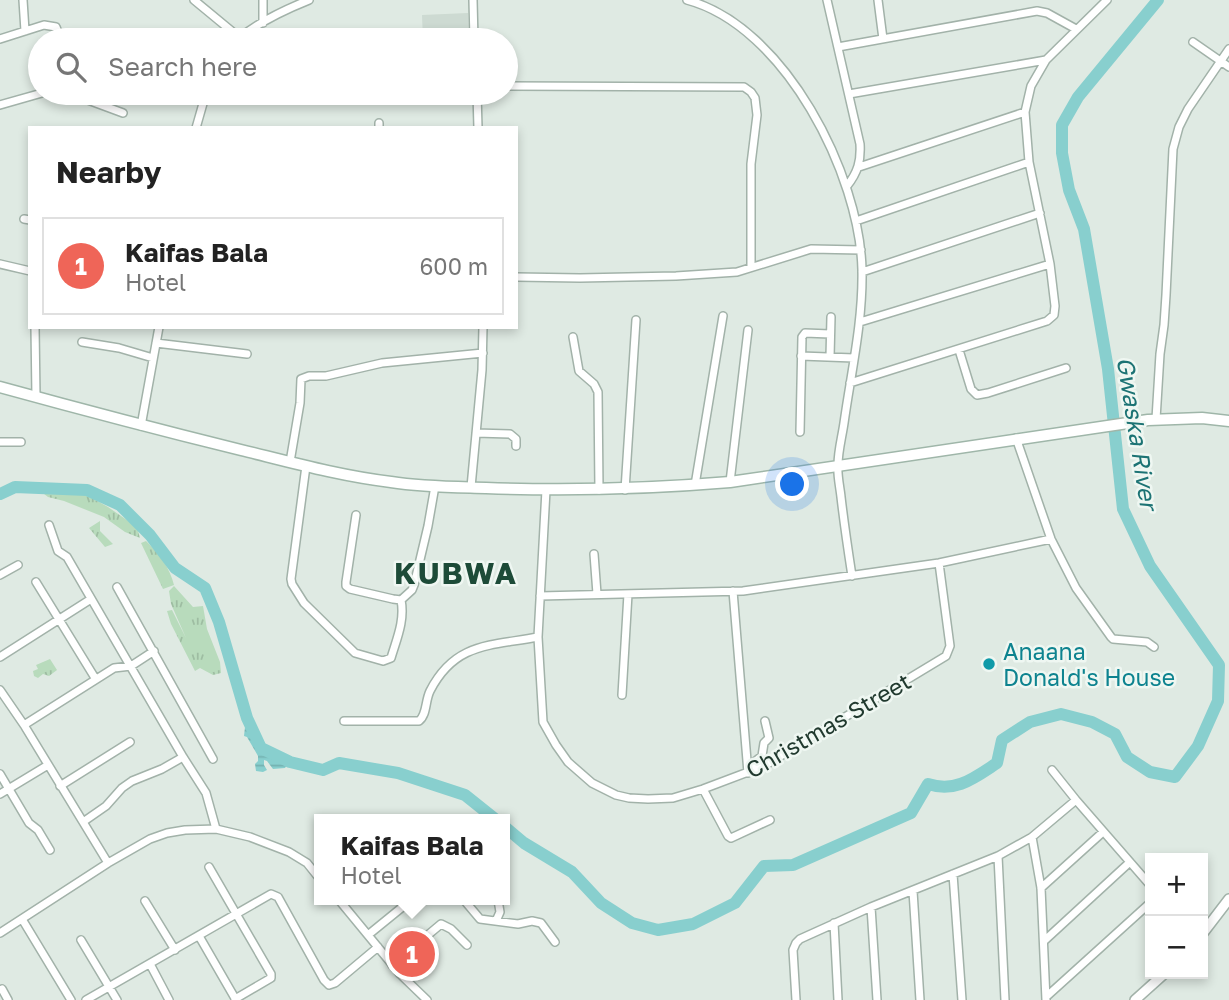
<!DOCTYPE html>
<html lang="en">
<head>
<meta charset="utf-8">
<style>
  :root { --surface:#fff; --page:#f2f2f2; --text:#222; --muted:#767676; --line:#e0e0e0; --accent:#ef6558 }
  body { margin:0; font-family:"Golos Text",sans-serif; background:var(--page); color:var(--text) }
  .controls { position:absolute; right:21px; bottom:21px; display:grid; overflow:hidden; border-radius:0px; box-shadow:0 4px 10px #0003 }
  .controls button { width:63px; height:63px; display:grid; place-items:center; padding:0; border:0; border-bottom:2px solid var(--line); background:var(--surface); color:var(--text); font:35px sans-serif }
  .you { position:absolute; left:793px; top:485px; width:24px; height:24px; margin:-18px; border:5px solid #fff; border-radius:50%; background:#1a73e8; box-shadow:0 0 0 10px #1a73e833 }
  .badge { display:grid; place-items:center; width:46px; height:46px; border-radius:50%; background:var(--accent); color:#fff; font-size:23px; font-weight:700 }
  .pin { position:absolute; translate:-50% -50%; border:4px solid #fff; box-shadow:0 2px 7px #0006 }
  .popup { position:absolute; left:314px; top:814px; width:196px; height:91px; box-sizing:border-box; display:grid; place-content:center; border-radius:0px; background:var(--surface); filter:drop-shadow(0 2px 5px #0005); font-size:23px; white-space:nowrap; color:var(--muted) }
  .popup b { font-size:26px; color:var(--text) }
  .popup::after { content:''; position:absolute; left:50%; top:100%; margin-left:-14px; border:14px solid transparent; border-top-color:var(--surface) }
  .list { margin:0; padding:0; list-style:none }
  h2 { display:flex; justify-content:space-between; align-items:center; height:91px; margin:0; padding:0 28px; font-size:30px }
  h2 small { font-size:23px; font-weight:400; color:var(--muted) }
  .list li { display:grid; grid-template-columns:46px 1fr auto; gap:21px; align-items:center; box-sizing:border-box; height:98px; margin:0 14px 14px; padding:0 14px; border:2px solid var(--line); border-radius:0px }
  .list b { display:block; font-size:26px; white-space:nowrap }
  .list p { margin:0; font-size:23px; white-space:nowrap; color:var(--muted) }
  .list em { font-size:23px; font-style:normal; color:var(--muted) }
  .icon { flex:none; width:38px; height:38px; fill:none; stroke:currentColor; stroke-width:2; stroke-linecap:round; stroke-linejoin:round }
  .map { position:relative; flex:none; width:1229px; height:1000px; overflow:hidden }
  .search { position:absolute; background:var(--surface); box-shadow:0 4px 10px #0003; left:28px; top:28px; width:490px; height:77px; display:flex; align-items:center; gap:18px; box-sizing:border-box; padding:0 24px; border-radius:38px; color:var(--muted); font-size:26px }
  .panel { position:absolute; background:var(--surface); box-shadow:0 4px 10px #0003; left:28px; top:126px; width:490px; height:203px; border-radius:0px }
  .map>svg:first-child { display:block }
</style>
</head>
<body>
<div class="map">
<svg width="1229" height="1000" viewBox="0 0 1229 1000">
  <defs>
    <pattern id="grass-tufts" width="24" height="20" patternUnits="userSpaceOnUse" patternTransform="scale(1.75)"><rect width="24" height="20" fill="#b8dbbc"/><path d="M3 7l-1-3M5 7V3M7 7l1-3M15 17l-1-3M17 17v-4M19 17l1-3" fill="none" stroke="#9ebda2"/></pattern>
    <pattern id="water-rules" width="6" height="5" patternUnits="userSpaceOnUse" patternTransform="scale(1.75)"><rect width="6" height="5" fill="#88cfce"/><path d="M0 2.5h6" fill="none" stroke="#75b2b1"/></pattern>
  </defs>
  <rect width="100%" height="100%" fill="#dfeae3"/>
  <path fill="#cddad2" d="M468 13 469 40H423L422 15Z"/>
  <path fill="url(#grass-tufts)" d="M39 490 83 493 108 507 137 527 140 538 125 532 104 517 64 501 48 497Z
    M100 521V531L113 544 105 547 89 528Z
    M146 541C159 553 170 568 174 585L163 589 141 543Z
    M174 586 193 607 203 606 207 629 220 662 221 673 213 675 200 668 195 671 171 624 167 611 172 610 186 638 171 604 169 591Z
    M50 659 57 670 49 676 43 674 38 678 34 676 33 671 38 669 36 665Z"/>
  <path fill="url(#water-rules)" d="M248 725 261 750 289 762 285 768 273 769 267 761 264 760V765L267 770 263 772 256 771 255 764 258 761V756L247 737 244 736 245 727Z"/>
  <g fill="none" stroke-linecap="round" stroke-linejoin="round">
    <path stroke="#88cfce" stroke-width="12" d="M0 494 15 487 87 490 120 505 150 535 175 568 205 588 219 622 247 718 261 748 290 762 323 770 339 763 398 773 465 795 495 819
      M505 827 524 843 572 872 601 903 632 923 658 930 693 924 735 903 764 866 793 865 911 813 928 784C956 793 974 778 997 763L1002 740 1030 722 1061 714 1092 722 1115 734 1127 757 1150 772 1175 777 1198 746 1218 701 1219 665 1150 566 1123 509 1108 369 1084 229 1069 190 1062 153V125L1078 97 1158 0"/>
    <defs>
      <path id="minor" d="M23 0 25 31
        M194 0 240 38
        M473 0 474 40
        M687 0C785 26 860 175 862 270 863 322 851 373 844 423 842 437 838 451 838 465 837 475 840 487 841 497 844 523 848 550 852 576
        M827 0 860 144C861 161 858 172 847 186
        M878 0 883 39
        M263 23V0
        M0 39 44 25 56 27 58 32 59 40
        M237 40C258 22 284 10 309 0
        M1193 42 1229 67
        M838 47 1037 11 1047 13 1076 29
        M506 86 744 87 751 92 755 98 757 115 751 164V266
        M69 93 123 113
        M477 93 478 128
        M849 94 1046 60
        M0 105 42 93
        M379 123V128
        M196 128 206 93
        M859 167 1025 112
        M24 219 30 220
        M856 221 1029 162
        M0 264 30 271
        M862 272 1040 213
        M516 277 580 278 676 276 737 272 811 249 861 250
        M860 322 1050 264
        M35 327 36 397
        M573 337 579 371 594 384 598 392 599 490
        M82 342 119 348 153 358
        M156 343 247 354
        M959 350 971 389 977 395 988 393 1066 368
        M801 356 854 358
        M830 357 831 317
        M850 383 1047 321 1054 315 1055 306 1050 264 1029 162 1025 112 1031 86 1046 60 1107 0
        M1156 419 1160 354 1164 325 1166 295 1173 149 1179 127 1188 109 1229 49
        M141 426 159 327
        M800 432 802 337 805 333 830 334
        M476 433 510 434 516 439V446
        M1016 438 1051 539 1076 588 1111 637 1113 639 1147 642 1154 647
        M0 442H21
        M290 462 300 403 301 379 309 376H326L382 363 483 353
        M306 466 291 579 292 584 304 603 355 653 383 661 391 658C397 638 405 620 401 600
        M730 482 748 330
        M695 485 723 316
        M471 487 482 370 483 327
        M546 490 538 637 543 722 556 745 568 762 592 783 616 795 629 798 648 799 673 798 703 789 764 766 946 656 950 646 939 563
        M625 490 636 320
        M356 515 346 582V586L350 589 393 599 401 600 412 590 414 585 428 526 435 486
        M49 525 58 551 67 557 183 757 206 793 216 829
        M594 554 597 594
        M0 575 18 565
        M36 582 95 678
        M117 587 213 759
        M733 591 748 773
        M540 596 743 591 939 563 1051 539
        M0 657 91 599
        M0 690 24 725 108 863
        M622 695 628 594
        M344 721H419C427 715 425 701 430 691 455 642 491 646 538 637
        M24 725 114 668 131 666 154 651
        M748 767 762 756 764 743 769 738 765 721
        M1052 770 1076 800 1150 885
        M0 774 29 823 38 830 50 850
        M60 786 130 742
        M703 789 728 836 731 838 770 820
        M0 794 48 765
        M83 822 106 806 122 788 132 781 162 769 183 757
        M1032 837 1041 888 1046 1000
        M998 856 1005 1000
        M209 867 271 974V978L235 999
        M953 874 962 1000
        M1041 888 1103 832
        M913 891 920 1000
        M339 900 400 974 427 1000
        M464 900 480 919 518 924 532 921 541 923 555 942
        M145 901 175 950
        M871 907 877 1000
        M22 919 71 1000
        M496 921 500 912 498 900
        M834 923 838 1000
        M0 933 108 863 150 839 167 833 185 830 216 829 250 837 289 852 307 863 319 878
        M368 935 411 900
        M199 936 236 1000
        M81 940 117 1000
        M1044 941 1130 862
        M150 964 169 1000
        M392 965 441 924 451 929 467 945
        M2 989 8 1000
        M1046 997 1150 903
        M86 1000 271 894 278 897 324 980 329 985 335 983 378 947
        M796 1000 793 950 796 943 800 939 871 907 998 856 1032 837 1076 800"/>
      <path id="tertiary" d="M1203 933 1229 899
        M1135 1000 1164 974"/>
      <path id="secondary" d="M0 387C80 409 160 430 241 450 290 462 340 476 391 482 423 487 454 487 486 488 569 491 647 489 730 482L1148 420 1202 418 1229 421"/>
    </defs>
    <use href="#minor" stroke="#a2b2a9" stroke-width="10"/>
    <use href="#tertiary" stroke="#a2b2a9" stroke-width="12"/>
    <use href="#secondary" stroke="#9fb6a9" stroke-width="13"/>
    <use href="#minor" stroke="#fff" stroke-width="7"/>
    <use href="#tertiary" stroke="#fff" stroke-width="9"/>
    <use href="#secondary" stroke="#fff" stroke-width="10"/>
  </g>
  <circle fill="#0f9aa8" stroke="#eff7f2" stroke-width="2.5" cx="989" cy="664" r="7"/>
  <g text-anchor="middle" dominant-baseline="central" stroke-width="5" stroke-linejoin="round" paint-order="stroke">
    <g font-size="23" fill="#0d838f" stroke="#eff7f2" text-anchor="start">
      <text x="1003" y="651">Anaana<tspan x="1003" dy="26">Donald's House</tspan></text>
    </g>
    <g font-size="23" fill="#213a2f" stroke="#eff7f2">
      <text transform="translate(828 725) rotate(-30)">Christmas Street</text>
    </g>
    <g font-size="24" font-style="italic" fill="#1c7374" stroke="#eff7f2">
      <text transform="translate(1138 433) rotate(81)">Gwaska River</text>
    </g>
    <g font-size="30" font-weight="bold" letter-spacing="2" fill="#1d4b38" stroke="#eff7f2">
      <text x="456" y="573">KUBWA</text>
    </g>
  </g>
</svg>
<div class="controls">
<button>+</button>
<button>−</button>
</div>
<div class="you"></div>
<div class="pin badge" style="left:412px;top:954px">1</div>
<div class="popup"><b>Kaifas Bala</b>Hotel</div>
<div class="search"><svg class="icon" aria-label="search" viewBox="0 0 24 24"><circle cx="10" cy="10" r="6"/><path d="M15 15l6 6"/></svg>Search here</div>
<section class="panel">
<h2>Nearby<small></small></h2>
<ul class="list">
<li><span class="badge">1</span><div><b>Kaifas Bala</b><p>Hotel</p></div><em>600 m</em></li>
</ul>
</section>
</div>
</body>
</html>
